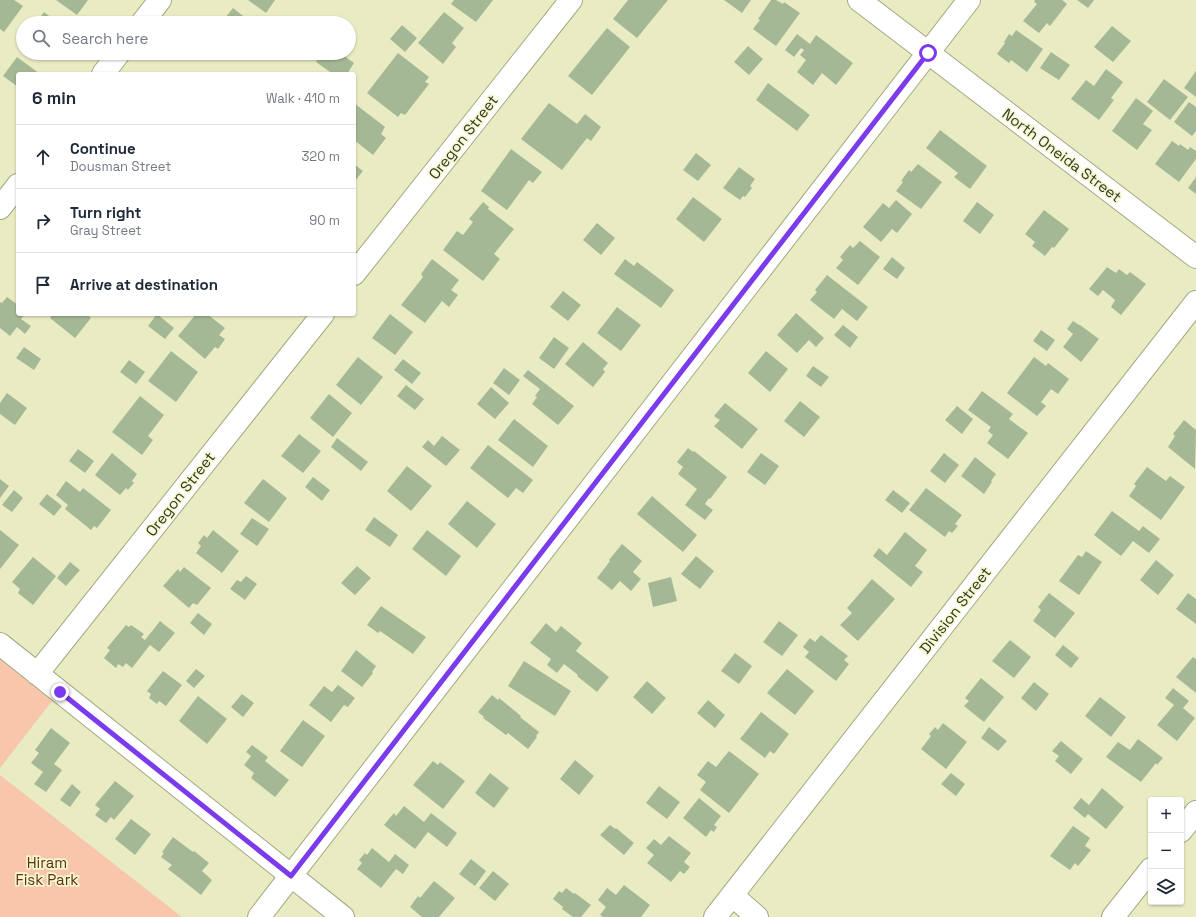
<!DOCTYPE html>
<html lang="en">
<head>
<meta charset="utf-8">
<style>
  :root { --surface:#fff; --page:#f2f2f3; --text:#1f2937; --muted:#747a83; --line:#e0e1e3 }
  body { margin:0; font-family:"Space Grotesk",sans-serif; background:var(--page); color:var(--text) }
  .controls { position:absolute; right:12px; bottom:12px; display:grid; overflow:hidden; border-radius:4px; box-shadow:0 1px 3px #0004 }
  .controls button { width:36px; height:36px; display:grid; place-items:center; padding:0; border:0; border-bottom:1px solid var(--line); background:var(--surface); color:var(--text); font:20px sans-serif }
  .stop { position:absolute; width:12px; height:12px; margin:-9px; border:3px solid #7c3aed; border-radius:50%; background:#fff }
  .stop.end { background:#7c3aed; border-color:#fff; box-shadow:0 1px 4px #0008 }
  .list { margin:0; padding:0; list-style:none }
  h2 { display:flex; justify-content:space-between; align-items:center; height:52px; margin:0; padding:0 16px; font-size:17px }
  h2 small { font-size:13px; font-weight:400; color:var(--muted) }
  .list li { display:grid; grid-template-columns:26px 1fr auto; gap:12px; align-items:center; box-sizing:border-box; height:64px; padding:0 16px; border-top:1px solid var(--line) }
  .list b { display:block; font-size:15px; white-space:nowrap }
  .list p { margin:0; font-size:13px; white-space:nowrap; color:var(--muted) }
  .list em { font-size:13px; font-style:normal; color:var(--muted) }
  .icon { flex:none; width:22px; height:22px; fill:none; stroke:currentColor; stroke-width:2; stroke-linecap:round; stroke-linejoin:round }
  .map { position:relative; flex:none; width:1196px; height:917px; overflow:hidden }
  .search { position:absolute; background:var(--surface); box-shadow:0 1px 3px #0004; left:16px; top:16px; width:340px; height:44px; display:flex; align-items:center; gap:10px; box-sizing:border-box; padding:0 14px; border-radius:22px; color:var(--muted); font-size:15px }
  .panel { position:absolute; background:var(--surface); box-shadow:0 1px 3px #0004; left:16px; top:72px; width:340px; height:244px; border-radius:4px }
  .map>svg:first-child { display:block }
</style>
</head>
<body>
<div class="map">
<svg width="1196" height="917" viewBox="0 0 1196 917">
  <rect width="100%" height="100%" fill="#e9ecc3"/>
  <path fill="#f8c6ab" d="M0 644 59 692 0 768Z
    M0 775 182 917H0Z"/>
  <path fill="#a5b895" d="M0 0H14L23 6 4 32 0 29Z
    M56 0H88L77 15Z
    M248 0H275L266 13Z
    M454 0H493L476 22 451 4Z
    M628 0H668L637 38 613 19Z
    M724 0H751L742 13Z
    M771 0H776L783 4 784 2 800 13 776 46 753 29 760 20 758 19Z
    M1035 0H1062L1067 4 1050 26 1047 23 1039 33 1023 21 1037 4 1034 2Z
    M1077 0H1094L1088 8Z
    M233 8 252 23H221Z
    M44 12 58 23H36Z
    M444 12 464 28 452 43 456 47 443 64 418 43Z
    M285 16 294 23H280Z
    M402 25 417 38 405 52 390 39Z
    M1112 26 1131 41 1113 62 1094 47Z
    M607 28 630 47 592 95 568 76Z
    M1016 30 1043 49 1027 72 1011 60 1009 63 997 54 1005 43 1004 42 1009 34 1012 36Z
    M797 34 810 44 816 35 853 63 836 85 822 73 813 85 797 72 806 60 800 55 804 50 801 48 794 57 785 50Z
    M748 46 763 59 749 75 734 62Z
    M1051 52 1070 65 1059 80 1040 68Z
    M323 53H340L354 63 347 74H333L316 62Z
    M398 53 429 77 425 82 429 84 405 115 401 113 398 117 367 93Z
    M17 57 40 74H18V87L3 76Z
    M1106 69 1123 82 1111 98 1114 100 1099 120 1071 99 1086 80 1094 86Z
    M1196 71V97L1184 88Z
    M1164 79 1188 97 1170 120 1147 102Z
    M768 83 810 115 797 131 756 100Z
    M1136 98 1153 111 1143 124 1152 130 1137 150 1112 131Z
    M1189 102 1196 107V131L1192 136 1174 122Z
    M354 103 385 127 381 134 386 138 373 155 354 140Z
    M549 103 577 124 585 114 601 127 591 141 587 138 562 170 521 139Z
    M940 130 987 166 970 189 954 177 958 173 926 148Z
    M1172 141 1179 146 1180 144 1188 150 1190 147 1196 151V159L1179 182 1155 164Z
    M511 149 542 172 533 183 529 180 507 210 481 191Z
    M696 153 711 165 698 181 683 170Z
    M354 164 363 171 354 182Z
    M918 164 942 182 921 209 896 191 903 182 901 181 909 170 911 172Z
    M739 167 755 179 750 186 752 188 745 197 743 196 740 200 723 188Z
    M1196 177V194L1188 188Z
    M693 197 722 219 704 242 676 219Z
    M896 200 912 214 897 233 892 229 881 242 863 227 883 203 889 208Z
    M483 202 489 207 488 209 514 229 494 254 500 259 483 281 443 250 457 231 463 235 473 222 469 219Z
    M977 202 994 215 980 234 963 221Z
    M1044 210 1069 229 1054 248 1052 247 1045 256 1032 246 1035 242 1025 234Z
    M597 223 615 238 601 255 583 240Z
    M860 241 880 257 858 285 836 268 843 260 840 257 850 245 853 248Z
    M892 257 905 268 897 279 883 269Z
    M432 259 459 280 451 290 458 295 449 307 442 301 425 323 401 305 423 277 421 274Z
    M625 259 634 266 637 262 674 290 661 308 614 274Z
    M1107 267 1116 273 1119 269 1127 275 1130 272 1146 284 1121 315 1111 307 1115 300 1103 290 1098 296 1089 289Z
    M827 275 868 307 857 321 842 309 834 319 810 300 817 292 815 290Z
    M563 291 581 305 568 321 550 307Z
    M7 297 18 305V314H25L21 319 31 326 25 334 17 327 10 336 0 328V302L2 303Z
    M617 307 641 325 621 351 597 333Z
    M796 313 824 338 816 347 809 340 797 353 777 335Z
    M53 314H86L91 318 75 338 50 318Z
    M157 314 174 328 165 339 148 326Z
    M196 314H207L225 328 219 335 225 339 218 349 215 347 205 359 178 336Z
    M390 314 413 332 395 355 372 338Z
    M1073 321 1079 325H1080L1099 339 1081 362 1063 347 1073 334 1067 329Z
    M843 325 858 337 850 348 834 335Z
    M1041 330 1055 340 1047 351 1033 341Z
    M554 337 569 348 554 369 539 358Z
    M583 342 608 363 603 369 605 372 593 387 565 364Z
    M24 347 41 359 34 370 16 358Z
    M171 351 198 372 176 402 148 381Z
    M766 351 788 369 770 392 748 373Z
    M358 357 383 377 361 405 336 385Z
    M1034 357 1046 366 1048 363 1069 379 1058 394 1051 389 1041 402 1046 406 1037 416 1007 393Z
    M403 359 421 373 412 384 394 370Z
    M129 360 145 372 136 384 120 372Z
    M813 366 829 377 821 387 806 376Z
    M504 368 520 380 509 395 493 383Z
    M528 370 574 406 558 425 532 404 537 397 535 396 540 389 523 376Z
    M406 385 424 399 415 410 397 396Z
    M491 387 509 403 495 419 477 404Z
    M982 391 1013 414 1009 419 1028 433 1008 459 987 443 993 435 988 431 991 427 968 410Z
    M7 393 27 408 15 425 0 414V403Z
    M329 394 352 413 333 437 310 418Z
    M140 396 164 415 148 436 153 440 142 455 112 432Z
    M800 401 820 417 804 437 784 421Z
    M725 403 758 429 742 449 714 426 720 420 714 416Z
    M957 406 973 419 962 434 945 420Z
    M514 419 548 446 533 467 498 440Z
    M1184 420 1196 430 1195 469 1168 447 1175 436 1173 434Z
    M299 434 321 451 303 473 281 456Z
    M442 436 460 450 446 466 422 447 428 440 434 446Z
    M337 438 368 462 361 471 331 447Z
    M488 445 533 480 523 493 516 488 508 498 470 468Z
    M688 448 693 452 694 451 727 477 710 499 709 498 705 504 713 510 705 520 685 505 697 489 678 474 683 467 677 462Z
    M78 449 94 461 85 473 69 461Z
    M112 453 137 474 132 481 134 483 128 490 126 488 120 495 95 475Z
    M761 453 779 466 765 485 747 472Z
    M944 453 959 465 945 483 930 471Z
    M975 457 996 474 991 481 992 482 984 494 961 476Z
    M407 466 432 486 411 511 387 491Z
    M1147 467 1166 481 1170 476 1185 487 1161 520 1129 496 1136 486 1134 484Z
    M313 477 330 490 322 501 305 487Z
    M0 479 9 486 0 498Z
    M263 479 287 498 269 522 244 503Z
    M66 481 80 492 83 488 111 510 97 528 94 526 91 530 65 509 68 505 56 495Z
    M926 488 962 515 955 524 958 526 952 533 949 531 945 537 909 510Z
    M14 490 23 498 12 512 2 505Z
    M893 490 910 503 902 513 885 500Z
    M47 494 62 506 54 516 39 504Z
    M652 496 697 535 683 552 637 514Z
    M467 501 496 524 477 548 448 524Z
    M1112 511 1139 531 1143 526 1160 539 1149 553 1133 541 1121 556 1094 535Z
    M374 517 398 535 390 547 365 530Z
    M252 518 269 529 257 546 240 534Z
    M0 530 19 545 0 569Z
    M213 530 239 551 222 573 196 553 201 546 198 543 204 535 207 538Z
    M427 530 461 556 446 576 412 549Z
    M905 532 927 550 915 566 923 572 911 587 873 556 879 548 887 555Z
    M622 544 642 561 633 572 641 579 631 591 620 581 612 590 597 578 610 561 609 560Z
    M1086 551 1102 562 1079 595 1059 581 1078 555 1082 557Z
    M696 556 714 571 700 589 681 574Z
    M33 557 56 576 33 605 18 593 20 589 12 582Z
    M1156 560 1174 575 1158 595 1140 580Z
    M70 562 80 570 66 586 57 578Z
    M357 566 371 578 355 595 341 583Z
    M184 567 211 588 197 605 193 603 189 608 163 586 178 569 180 572Z
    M246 576 257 584 245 600 230 589 237 580 241 582Z
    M671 577 677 601 653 607 648 583Z
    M872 579 895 599 858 641 840 625 852 613 847 608Z
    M1049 593 1075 613 1055 638 1033 621 1041 610 1038 607Z
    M1188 593 1196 599V624L1176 609Z
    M381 606 426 637 413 654 380 631 378 633 367 625Z
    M198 613 212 624 204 635 190 623Z
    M160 621 175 633 159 652 150 645 132 668 126 663 123 667 118 664 116 668 104 658 110 650 107 648 126 625 129 627 131 625 144 634 141 637 145 640Z
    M779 621 798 635 782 656 763 642Z
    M546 623 556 632 561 626 582 643 576 651 609 677 597 692 577 676 578 675 564 664 557 673 547 665 551 659 530 643Z
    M821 635 848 656 844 660 849 664 836 681 805 657 809 652 803 647 810 638 815 642Z
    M1010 640 1031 657 1014 678 992 661Z
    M1063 645 1079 658 1071 668 1055 655Z
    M356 650 376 666 372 672 373 673 362 687 341 671Z
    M735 653 752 666 739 684 721 671Z
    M1193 657 1196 659V693L1176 677Z
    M524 661 571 691 555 716 508 686Z
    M196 669 205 676 194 688 186 681Z
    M787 669 814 691 795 715 767 693Z
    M163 671 182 685 166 706 159 701 157 704 149 698 151 694 147 691Z
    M981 678 1004 697 984 722 964 706 969 701 965 698Z
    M647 681 666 698 652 714 633 697Z
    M1034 682 1049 694 1036 711 1021 698Z
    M338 685 355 698 348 707 344 705 331 722 309 705 324 686 332 692Z
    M1173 688 1189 701 1183 708 1195 718 1177 741 1157 725 1174 705 1165 698Z
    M242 694 254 703 243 717 231 707Z
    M492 695 498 700 499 698 521 716 520 717 539 732 536 736 537 737 528 749 508 733 506 735 483 718 484 717 478 712Z
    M198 696 227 719 207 744 179 721Z
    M1100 697 1126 717 1111 737 1085 716Z
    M708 700 725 715 715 728 697 713Z
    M761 712 789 734 774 754 770 751 765 758 740 739Z
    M303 720 325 736 302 767 280 751Z
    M943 723 967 742 946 769 921 749 931 736 929 734 935 727 938 730Z
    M989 727 1007 741 998 751 981 738Z
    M51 728 70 743 54 764 62 770 46 792 34 784 43 772 31 763 39 753 35 750Z
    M1138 739 1163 758 1157 765 1156 763 1141 782 1106 757 1118 742 1130 750Z
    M1061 741 1083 759 1071 774 1055 761 1059 756 1052 751Z
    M252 745 268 757 265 761 289 780 275 797 251 778 254 773 244 765 251 756 246 752Z
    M729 751 759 774 729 813 700 790 706 782 697 775 708 761 716 767Z
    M575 760 594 776 579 795 560 779Z
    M433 761 438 765 440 762 465 781 443 809 413 785Z
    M490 773 509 788 494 808 475 793Z
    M951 773 965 784 956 796 941 784Z
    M115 781 134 796 114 820 111 817 106 823 95 815 100 809 95 805Z
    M72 784 81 792 70 807 60 800Z
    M659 786 680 802 667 819 646 803Z
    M1102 788 1124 807 1106 829 1088 814 1085 818 1073 808 1081 798 1089 805Z
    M699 798 721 816 714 825 717 827 714 832 711 830 706 837 683 818Z
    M404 806 424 822 431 813 457 833 447 847 428 832 415 849 384 825 394 813 396 816Z
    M131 819 151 834 135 855 115 839Z
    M610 825 615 829 616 828 634 843 624 855 600 835Z
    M1073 826 1090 838 1085 846 1091 850 1078 866 1075 863 1070 870 1050 856Z
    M669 836 691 853 684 862 690 867 684 874 680 871 671 882 647 863 654 855 646 848 654 839 661 845Z
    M173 837 193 852 194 851 209 863 202 871 212 880 201 895 168 869 172 865 161 857 164 853 162 852Z
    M372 848 389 862 395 854 409 865 403 874 396 869 381 888 357 869 362 863 359 860 365 853 367 855Z
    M471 859 486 871 475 886 459 874Z
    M493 871 509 884 495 901 479 888Z
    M434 881 455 898 439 917H422L410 907 418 896 420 898Z
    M624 885 650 905 641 917H603L600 915 606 907 598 900 607 888 616 895Z
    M566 888 574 894 575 893 591 905 581 917H573L562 909 563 907 553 899 559 891 562 893Z"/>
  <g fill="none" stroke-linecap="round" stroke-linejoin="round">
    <defs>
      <path id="minor" d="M859 0 1196 257
        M142 23 160 0
        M103 74 119 53
        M0 208 18 185
        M354 274 571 0
        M0 644 343 917
        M37 674 323 314
        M1181 831 1196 812
        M732 895 757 917
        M259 917 969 0
        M715 917 1196 302
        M1113 917 1151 869"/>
    </defs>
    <use href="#minor" stroke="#a6a882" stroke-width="24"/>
    <use href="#minor" stroke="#fff" stroke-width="22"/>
  </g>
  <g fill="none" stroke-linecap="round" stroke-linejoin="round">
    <path stroke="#7c3aed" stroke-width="5" d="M60 692 291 876 928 53"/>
  </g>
  <g text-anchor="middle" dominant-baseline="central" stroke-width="3.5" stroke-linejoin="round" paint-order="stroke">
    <g font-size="15" fill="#343525" stroke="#f6f9d0">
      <text transform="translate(463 137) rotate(-52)">Oregon Street</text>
      <text transform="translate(1062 155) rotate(37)">North Oneida Street</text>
      <text transform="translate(180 494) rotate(-52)">Oregon Street</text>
      <text transform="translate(955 610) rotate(-52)">Division Street</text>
    </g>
    <g font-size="15" fill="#5d3012" stroke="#f6f9d0">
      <text x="47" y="862">Hiram<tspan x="47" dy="17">Fisk Park</tspan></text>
    </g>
  </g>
</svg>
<div class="controls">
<button>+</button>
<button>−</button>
<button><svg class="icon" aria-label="layers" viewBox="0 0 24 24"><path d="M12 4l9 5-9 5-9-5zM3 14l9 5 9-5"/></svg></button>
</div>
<div class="stop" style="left:928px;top:53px"></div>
<div class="stop end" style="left:60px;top:692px"></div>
<div class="search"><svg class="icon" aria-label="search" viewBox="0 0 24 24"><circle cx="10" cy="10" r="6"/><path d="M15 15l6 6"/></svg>Search here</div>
<section class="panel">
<h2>6 min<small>Walk · 410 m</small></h2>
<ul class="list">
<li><svg class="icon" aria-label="ahead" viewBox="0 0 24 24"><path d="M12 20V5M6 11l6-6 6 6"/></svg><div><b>Continue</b><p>Dousman Street</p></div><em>320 m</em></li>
<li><svg class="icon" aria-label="right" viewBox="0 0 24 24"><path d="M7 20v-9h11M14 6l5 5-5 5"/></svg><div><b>Turn right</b><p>Gray Street</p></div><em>90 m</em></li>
<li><svg class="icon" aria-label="arrive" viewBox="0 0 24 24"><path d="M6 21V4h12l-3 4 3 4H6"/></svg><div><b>Arrive at destination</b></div></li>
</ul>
</section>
</div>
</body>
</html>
